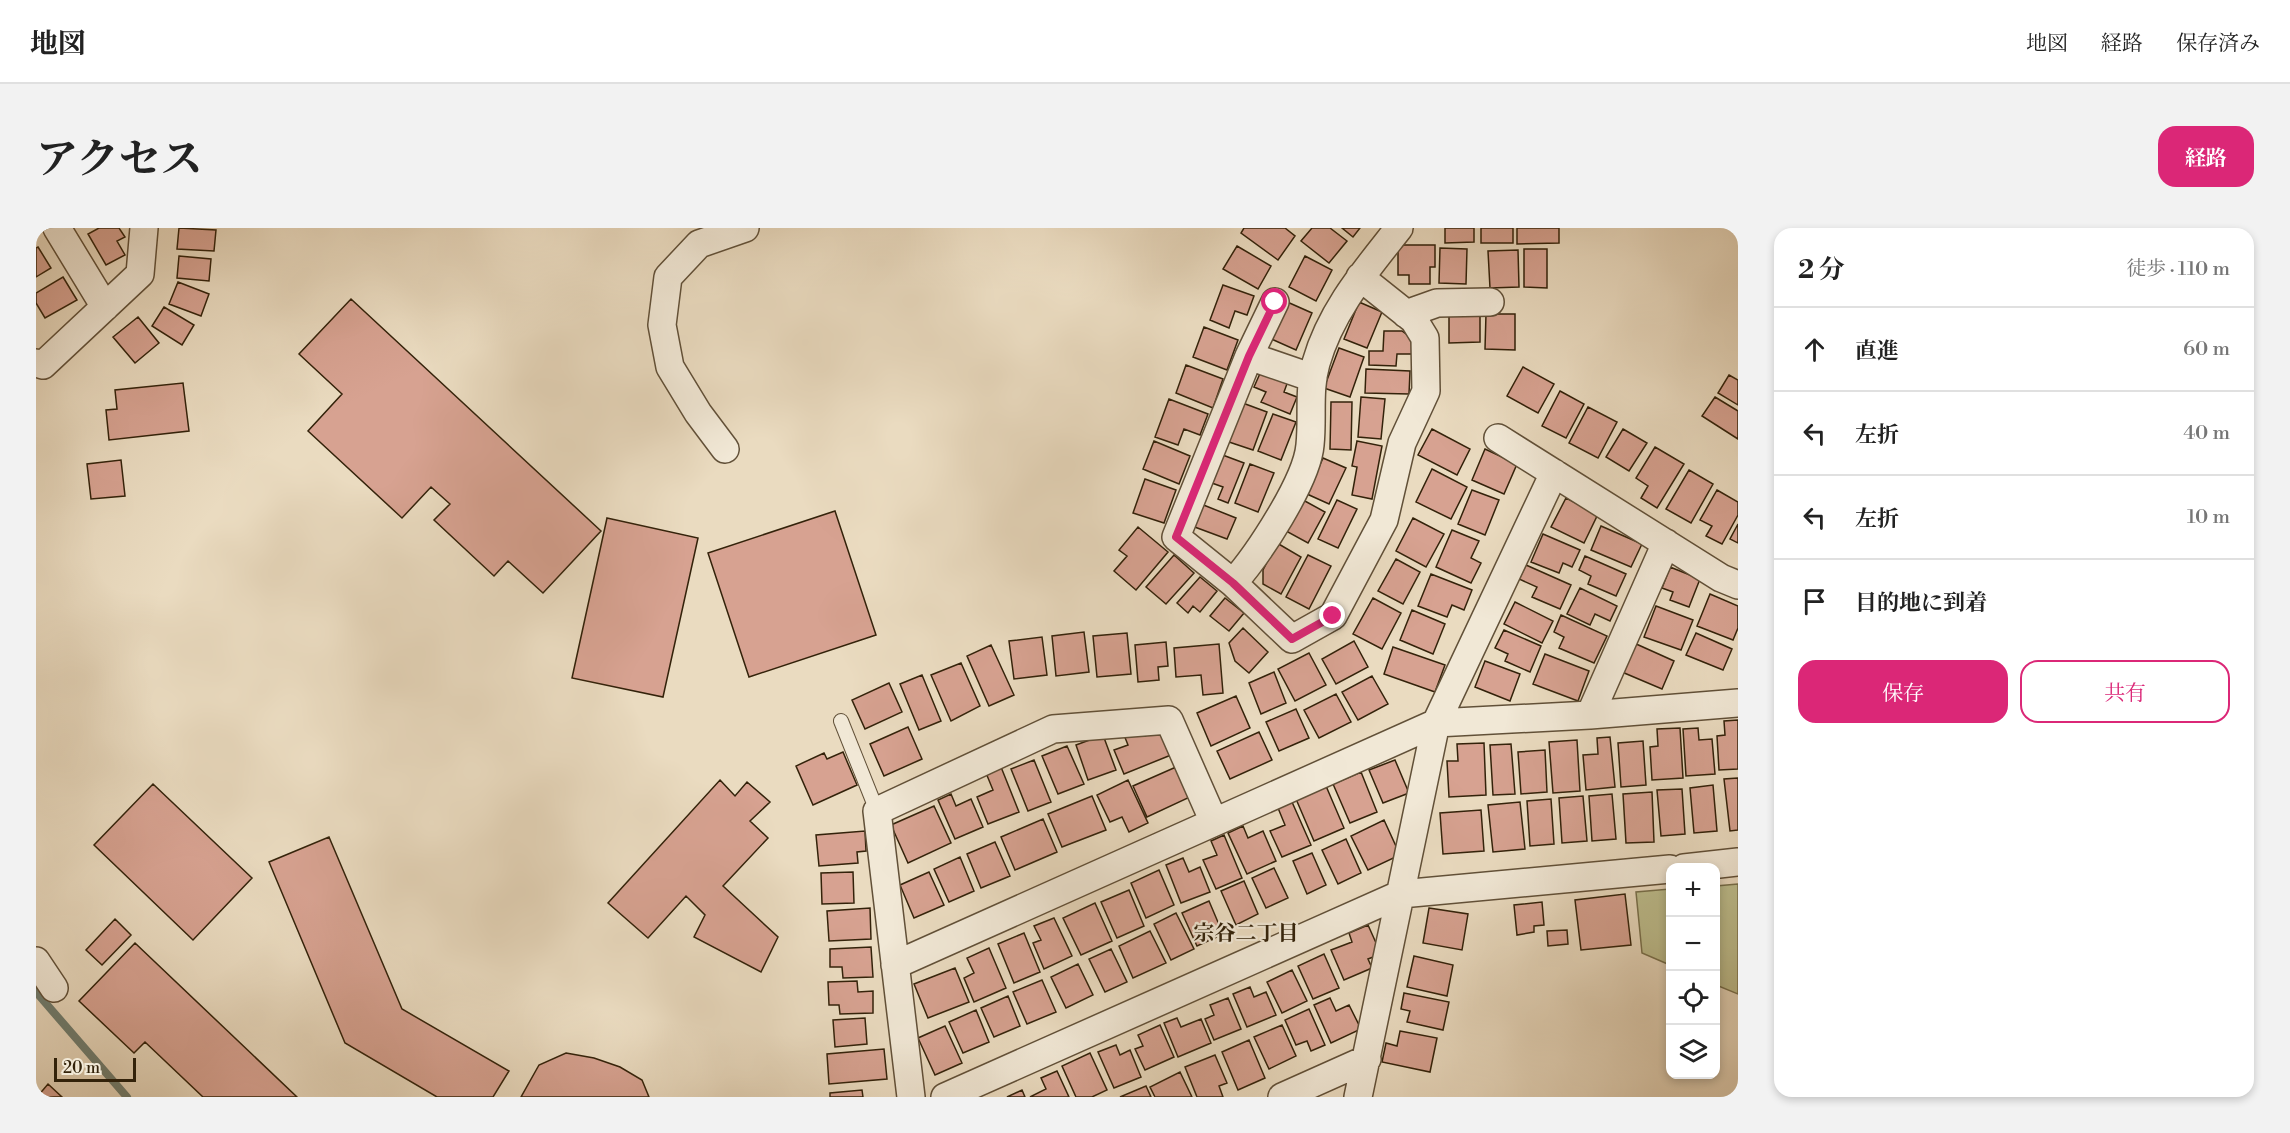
<!DOCTYPE html>
<html lang="ja">
<head>
<meta charset="utf-8">
<style>
  :root { --surface:#fff; --page:#f2f2f2; --text:#222; --muted:#767676; --line:#e0e0e0; --accent:#db2777 }
  body { margin:0; font-family:"Libre Bodoni","Noto Serif JP",serif; background:var(--page); color:var(--text) }
  .controls { position:absolute; right:18px; bottom:18px; display:grid; overflow:hidden; border-radius:12px; box-shadow:0 3px 9px #0003 }
  .controls button { width:54px; height:54px; display:grid; place-items:center; padding:0; border:0; border-bottom:2px solid var(--line); background:var(--surface); color:var(--text); font:30px sans-serif }
  .scale { position:absolute; left:18px; bottom:15px; width:82px; box-sizing:border-box; padding-left:6px; border:3px solid #33220a; border-top:0; font-size:16px; line-height:21px; white-space:nowrap; color:#33220a; -webkit-text-stroke:4px #f1e8d6; paint-order:stroke }
  .stop { position:absolute; width:18px; height:18px; margin:-14px; border:4px solid #db2777; border-radius:50%; background:#fff }
  .stop.end { background:#db2777; border-color:#fff; box-shadow:0 2px 6px #0008 }
  .list { margin:0; padding:0; list-style:none }
  h2 { display:flex; justify-content:space-between; align-items:center; height:78px; margin:0; padding:0 24px; font-size:26px }
  h2 small { font-size:20px; font-weight:400; color:var(--muted) }
  .list li { display:grid; grid-template-columns:39px 1fr auto; gap:18px; align-items:center; box-sizing:border-box; height:84px; padding:0 24px; border-top:2px solid var(--line) }
  .list b { display:block; font-size:22px; white-space:nowrap }
  .list em { font-size:20px; font-style:normal; color:var(--muted) }
  .actions { display:flex; gap:12px; padding:18px 24px }
  .actions a { flex:1; padding:14px 0; border:2px solid var(--accent); border-radius:18px; text-align:center; font-size:21px; color:var(--accent) }
  .actions .main { background:var(--accent); color:#fff }
  .icon { flex:none; width:33px; height:33px; fill:none; stroke:currentColor; stroke-width:2; stroke-linecap:round; stroke-linejoin:round }
  .map { position:relative; flex:none; width:1702px; height:869px; overflow:hidden; border-radius:18px }
  header { display:flex; align-items:center; gap:36px; box-sizing:border-box; height:84px; padding:0 30px; background:var(--surface); border-bottom:2px solid var(--line) }
  header strong { font-size:28px }
  nav { display:flex; gap:33px; margin-inline-start:auto; font-size:21px }
  .intro { display:flex; align-items:center; justify-content:space-between; box-sizing:border-box; height:144px; padding:0 36px }
  h1 { margin:0; font-size:42px }
  .button { padding:15px 27px; border-radius:18px; background:var(--accent); color:#fff; font-size:21px; font-weight:700 }
  main { display:flex; gap:36px; padding:0 36px }
  aside { flex:1; background:var(--surface); border-radius:18px; box-shadow:0 3px 9px #0003 }
  .map>svg:first-child { display:block }
</style>
</head>
<body>
<header>
<strong>地図</strong>
<nav><a>地図</a><a>経路</a><a>保存済み</a></nav>
</header>
<div class="intro"><h1>アクセス</h1><a class="button">経路</a></div>
<main>
<div class="map">
<svg width="1702" height="869" viewBox="0 0 1702 869">
  <rect width="100%" height="100%" fill="#eadbc0"/>
  <filter id="stains"><feTurbulence type="fractalNoise" baseFrequency=".00333" numOctaves="4"/><feColorMatrix values="0 0 0 0 .2 0 0 0 0 .09 0 0 0 0 .02 0 0 0 .5 -.17"/></filter>
  <radialGradient id="worn" r=".72"><stop offset=".6" stop-color="#630" stop-opacity="0"/><stop offset="1" stop-color="#630" stop-opacity=".3"/></radialGradient>
  <path fill="#bdbe8e" stroke="#78704c" stroke-width="1.5" d="M1702 656V766L1680 757V658Z
    M1634 661V737L1606 725 1600 664Z"/>
  <g fill="none" stroke-linecap="round" stroke-linejoin="round">
    <path stroke="#707e71" stroke-width="8" d="M0 764 91 869"/>
  </g>
  <path fill="#d7a291" stroke="#33220a" stroke-width="1.5" d="M63 0H83L89 9 81 13 89 27 70 37 52 6Z
    M143 0 180 2 178 23 141 21Z
    M1208 0H1249L1259 8 1242 32 1205 5Z
    M1276 0H1294L1311 13 1293 35 1265 13Z
    M1306 0H1324L1317 9Z
    M1409 0H1438V14L1409 15Z
    M1445 0H1477V15H1445Z
    M1481 0H1523V15L1481 16Z
    M1362 17H1399V39H1394V56H1373V47H1362Z
    M1201 18 1235 38 1222 61 1187 41Z
    M2 19 15 40 0 49V20Z
    M1404 20 1431 21 1430 56 1403 55Z
    M1488 21H1511V60L1488 59Z
    M1482 22 1483 59 1454 60 1452 23Z
    M143 28 175 31 173 53 141 50Z
    M1269 28 1296 42 1280 73 1253 59Z
    M27 49 41 72 9 90 0 75V65Z
    M142 54 173 66 165 88 133 76Z
    M1187 57 1218 68 1211 87 1199 83 1193 100 1174 92Z
    M315 71 565 303 507 365 472 333 458 348 398 292 414 276 395 259 366 290 272 203 306 166 263 126Z
    M1249 73 1276 85 1260 122 1233 110Z
    M1323 74 1346 84 1331 120 1308 111Z
    M128 79 158 97 146 117 116 98Z
    M1413 82H1444V114L1413 115Z
    M1450 86H1479V122L1449 121Z
    M102 89 123 115 99 135 77 109Z
    M1168 99 1202 112 1191 142 1157 129Z
    M1348 103H1366L1377 111V126H1361L1360 138 1333 137V123H1347Z
    M1303 120 1328 129 1314 169 1288 160Z
    M1150 137 1187 151 1177 180 1140 165Z
    M1487 139 1518 156 1502 185 1471 168Z
    M1226 141 1252 153 1248 164 1261 169 1254 186 1225 174 1230 164 1218 159Z
    M1330 141 1374 143 1373 166 1329 165Z
    M1693 147 1702 152V177L1682 165Z
    M147 155 153 203 73 212 70 182 81 181 79 162Z
    M1524 163 1548 176 1530 210 1506 198Z
    M1325 169 1349 171 1345 211 1322 209Z
    M1679 169 1702 183V211L1666 188Z
    M1133 171 1172 186 1164 207 1148 201 1142 217 1119 209Z
    M1204 174 1231 184 1217 222 1190 213Z
    M1295 174H1316L1315 222 1294 221Z
    M1552 179 1581 194 1562 230 1533 215Z
    M1237 186 1260 194 1245 232 1222 223Z
    M1396 201 1434 221 1421 247 1382 227Z
    M1587 201 1611 215 1593 243 1570 229Z
    M1118 213 1154 228 1143 256 1107 241Z
    M1321 213 1346 218 1336 271 1316 267 1321 239 1316 238Z
    M1619 219 1648 236 1621 280 1605 270 1612 258 1600 250Z
    M1449 221 1481 236 1468 266 1436 252Z
    M1184 226 1208 235 1192 275 1182 271 1187 259 1173 254Z
    M1287 230 1310 240 1293 276 1271 266Z
    M85 232 89 268 55 271 51 236Z
    M1214 236 1238 245 1222 284 1199 275Z
    M1396 241 1431 259 1415 291 1380 274Z
    M1653 242 1677 256 1655 295 1630 281Z
    M1109 251 1140 262 1128 295 1097 285Z
    M1436 262 1463 272 1449 307 1422 296Z
    M1681 262 1702 274V287L1686 316 1670 308 1676 298 1664 292Z
    M1530 270 1562 286 1548 315 1515 299Z
    M1267 272 1289 284 1272 315 1250 303Z
    M1301 272 1321 281 1302 320 1282 311Z
    M1165 276 1200 290 1191 311 1156 298Z
    M799 283 840 407 713 449 672 325Z
    M571 290 662 310 627 469 536 450Z
    M1377 290 1408 306 1390 339 1360 323Z
    M1702 296V315L1694 311Z
    M1565 298 1606 316 1595 339 1555 322Z
    M1102 299 1132 324 1100 362 1078 343 1091 328 1083 322Z
    M1416 302 1443 313 1435 330 1445 335 1435 355 1400 339Z
    M1507 306 1544 322 1536 339 1527 335 1523 345 1495 334Z
    M1241 315 1265 329 1245 366 1227 356V342Z
    M1138 327 1158 345 1130 376 1110 359Z
    M1272 327 1295 338 1273 381 1250 369Z
    M1549 328 1590 346 1580 368 1552 356 1555 348 1543 342Z
    M1360 331 1384 344 1367 376 1342 363Z
    M1490 337 1535 357 1524 381 1496 369 1501 359 1483 351Z
    M1634 339 1664 351 1653 379 1634 372 1637 364 1626 360Z
    M1395 346 1436 362 1428 382 1416 377 1411 389 1382 378Z
    M1164 349 1181 363 1164 384 1157 378 1152 385 1141 375Z
    M1544 360 1581 378 1574 393 1559 386 1554 397 1531 386Z
    M1674 366 1702 378V400L1697 412 1661 398Z
    M1189 370 1208 385 1193 403 1174 388Z
    M1337 370 1365 385 1346 421 1317 406Z
    M1479 374 1517 393 1506 415 1468 396Z
    M1620 378 1657 392 1645 422 1608 409Z
    M1376 382 1409 396 1397 426 1364 412Z
    M1525 387 1571 408 1558 435 1523 420 1528 409 1518 404Z
    M1207 400 1232 424 1213 445 1199 433 1193 415Z
    M1468 402 1505 418 1494 444 1469 433 1472 426 1459 420Z
    M1048 404 1053 444 1020 448 1016 408Z
    M1091 405 1095 446 1061 449 1057 408Z
    M1660 405 1696 421 1687 442 1650 427Z
    M1006 409 1011 447 978 451 973 413Z
    M1318 413 1332 439 1300 456 1286 431Z
    M1130 414 1132 438 1122 439 1123 452 1102 454 1099 417Z
    M1598 415 1638 433 1626 461 1586 444Z
    M1183 416 1187 465 1167 467 1165 447 1140 449 1138 420Z
    M955 417 978 467 953 478 931 428Z
    M1357 419 1409 437 1399 464 1348 446Z
    M1273 425 1290 457 1259 473 1242 441Z
    M1509 426 1553 443 1542 473 1497 456Z
    M1449 433 1484 446 1474 473 1439 459Z
    M925 435 944 478 915 493 895 447Z
    M1238 444 1250 475 1225 486 1213 455Z
    M886 447 905 493 883 502 864 456Z
    M1336 448 1352 476 1322 492 1306 464Z
    M853 455 866 484 829 501 816 472Z
    M1300 466 1315 494 1283 510 1268 482Z
    M1200 468 1214 500 1175 518 1161 485Z
    M1260 481 1273 510 1243 523 1230 494Z
    M1702 492V541L1683 542 1681 508 1689 507 1688 493Z
    M872 499 886 531 848 548 834 516Z
    M1106 500 1109 508 1124 501 1135 527 1088 546 1078 522 1092 517 1088 507Z
    M1644 500 1647 550 1616 552 1614 519 1622 518 1621 501Z
    M1662 500 1663 512 1676 511 1679 546 1650 548 1647 501Z
    M1223 504 1236 532 1194 551 1181 523Z
    M1067 507 1080 542 1052 552 1040 517Z
    M1574 509 1579 559 1550 562 1547 527 1562 526 1561 510Z
    M1541 512 1544 563 1517 565 1513 514Z
    M1607 513 1610 557 1585 559 1582 515Z
    M1448 515 1450 567 1413 569 1411 533H1422L1421 516Z
    M1475 516 1479 566 1457 567 1454 517Z
    M1031 518 1048 556 1022 566 1006 528Z
    M1509 522 1511 564 1485 566 1482 524Z
    M807 524 821 557 777 577 760 538 788 525 791 531Z
    M998 532 1015 574 992 583 975 541Z
    M1359 532 1373 565 1347 575 1333 542Z
    M965 539 983 584 952 596 941 569 957 562 950 545Z
    M1140 539 1154 569 1111 589 1097 558Z
    M1325 544 1341 584 1314 595 1297 556Z
    M1702 550V602L1694 603 1688 551Z
    M684 552 699 568 711 554 734 574 714 593 732 610 687 658 742 709 725 744 658 709 669 687 650 668 612 710 572 675Z
    M1092 552 1112 595 1093 604 1086 589 1074 594 1061 567Z
    M117 556 216 650 157 712 58 617Z
    M1677 557 1681 603 1658 605 1654 560Z
    M1290 558 1308 600 1278 613 1260 571Z
    M1646 561 1649 606 1625 608 1621 562Z
    M1616 564 1618 614 1590 615 1587 566Z
    M915 566 920 578 935 571 947 599 919 611 902 572Z
    M1576 566 1580 611 1556 613 1553 568Z
    M1056 568 1070 602 1026 619 1012 586Z
    M1547 568 1551 613 1526 615 1523 570Z
    M1515 571 1518 616 1494 618 1491 573Z
    M1256 574 1275 617 1246 629 1234 603 1249 597 1242 580Z
    M1484 574 1489 621 1457 624 1452 577Z
    M898 578 915 615 872 635 855 597Z
    M1445 582 1448 623 1407 626 1404 585Z
    M1007 591 1021 624 979 642 965 609Z
    M1348 592 1364 627 1332 642 1315 608Z
    M1207 598 1212 610 1227 603 1240 633 1211 646 1192 605Z
    M829 603 830 623 821 624 822 635 783 638 780 607Z
    M1188 607 1206 650 1180 661 1167 632 1181 627 1175 613Z
    M293 609 366 781 473 843 457 869H401L309 815 233 634Z
    M1310 611 1325 645 1302 656 1286 622Z
    M959 614 974 648 945 660 931 626Z
    M1276 625 1290 657 1271 666 1257 633Z
    M924 629 938 663 913 674 898 641Z
    M1147 630 1153 644 1164 639 1174 664 1145 675 1130 637Z
    M1238 640 1252 670 1230 680 1216 650Z
    M1123 642 1138 677 1110 690 1095 655Z
    M817 644 818 675 786 676 785 645Z
    M893 644 908 677 878 690 864 657Z
    M1208 653 1222 686 1200 697 1185 663Z
    M1093 662 1108 698 1081 710 1065 674Z
    M1589 666 1595 717 1545 722 1539 672Z
    M1173 673 1187 706 1161 718 1146 685Z
    M1506 674 1508 697 1498 698V704L1481 707 1478 677Z
    M1059 675 1076 713 1045 727 1027 690Z
    M834 680 835 711 793 713 791 683Z
    M1393 680 1432 686 1426 722 1387 715Z
    M1140 685 1158 721 1135 732 1118 696Z
    M1018 690 1036 728 1008 741 997 715 1005 712 998 698Z
    M79 691 95 707 66 737 50 722Z
    M1332 697 1345 726 1332 731 1336 740 1308 752 1295 722 1316 714 1313 705Z
    M1531 702 1532 716 1512 718 1511 703Z
    M1114 703 1130 735 1097 750 1083 718Z
    M988 705 1004 744 978 755 962 716Z
    M99 715 261 869H167L109 814 98 825 43 773Z
    M835 719 837 749 807 750 806 739H794V721Z
    M953 720 970 760 938 774 928 750 938 745 931 730Z
    M1075 721 1091 754 1069 764 1053 731Z
    M1288 726 1303 760 1277 771 1262 738Z
    M1378 728 1417 737 1411 768 1371 759Z
    M1042 736 1057 767 1030 780 1015 749Z
    M919 740 933 774 892 790 878 756Z
    M1256 742 1271 773 1246 785 1231 754Z
    M1006 752 1020 784 991 796 977 764Z
    M821 753 822 764 837 763V785L804 786 803 777H793L792 754Z
    M1214 759 1218 769 1230 764 1240 787 1211 799 1197 766Z
    M1368 765 1413 774 1407 802 1371 794 1374 783 1365 781Z
    M972 768 984 798 958 809 945 780Z
    M1192 770 1205 801 1178 812 1169 791 1178 787 1174 777Z
    M1294 770 1300 783 1313 777 1325 801 1295 815 1278 777Z
    M1273 781 1289 817 1275 823 1271 813 1260 817 1249 792Z
    M940 782 953 814 927 825 913 794Z
    M829 790 831 816 799 819 797 792Z
    M1141 790 1145 799 1165 791 1175 815 1142 829 1128 795Z
    M1124 797 1138 829 1109 842 1099 821 1107 818 1102 807Z
    M1246 797 1260 828 1233 841 1218 809Z
    M909 798 926 835 899 847 882 810Z
    M1364 803 1401 810 1394 844 1346 834 1350 815 1361 818Z
    M1213 812 1229 850 1202 862 1186 824Z
    M1080 817 1084 827 1094 822 1105 849 1078 860 1062 824Z
    M848 821 851 851 793 856 791 826Z
    M530 825 558 830 584 839 606 852 613 869H485L503 837Z
    M1054 825 1071 862 1056 869H1040L1026 838Z
    M1179 827 1191 855 1183 858 1187 869H1161L1149 839Z
    M1021 843 1033 869H994L1010 861 1005 850Z
    M1144 844 1156 869H1119L1114 859Z
    M12 856 26 869H1Z
    M1110 858 1115 869H1084Z
    M826 862 827 869H794V865Z
    M986 862 989 869H971Z"/>
  <g fill="none" stroke-linecap="round" stroke-linejoin="round">
    <defs>
      <path id="lane" d="M805 493 841 583"/>
      <path id="street" d="M21 0 69 79
        M1370 86 1401 75 1454 74
        M1213 128 1239 74
        M0 135 7 137 104 46 108 0
        M1277 150 1213 128 1140 309 1197 355 1256 411 1297 388 1348 292 1366 215 1390 163 1389 110 1378 92 1324 49
        M1462 210 1685 350 1702 357
        M689 221 662 185 634 139 626 97 632 49 663 16 709 0
        M1197 355C1222 327 1271 253 1274 217 1277 188 1272 163 1280 135 1295 82 1330 42 1363 0
        M1554 487 1630 315
        M1648 640 1702 634
        M0 733 18 760
        M859 737 1400 495 1554 487 1702 475
        M875 869 841 583 1017 501 1133 492 1178 594
        M909 869 1365 666 1634 641
        M1246 869 1331 831
        M1322 869 1400 495 1518 245"/>
    </defs>
    <use href="#lane" stroke="#615038" stroke-width="16"/>
    <use href="#street" stroke="#615038" stroke-width="30"/>
    <use href="#lane" stroke="#f1e8d6" stroke-width="14"/>
    <use href="#street" stroke="#f1e8d6" stroke-width="27"/>
  </g>
  <g fill="none" stroke-linecap="round" stroke-linejoin="round">
    <path stroke="#db2777" stroke-width="8" d="M1239 74 1213 128 1140 309 1197 355 1256 411 1297 388"/>
  </g>
  <g text-anchor="middle" dominant-baseline="central" stroke-width="4.5" stroke-linejoin="round" paint-order="stroke">
    <g font-size="21" font-weight="bold" fill="#33220a" stroke="#f1e8d6">
      <text x="1210" y="706">宗谷二丁目</text>
    </g>
  </g>
  <rect width="100%" height="100%" filter="url(#stains)"/>
  <rect width="100%" height="100%" fill="url(#worn)"/>
</svg>
<div class="controls">
<button>+</button>
<button>−</button>
<button><svg class="icon" aria-label="locate" viewBox="0 0 24 24"><circle cx="12" cy="12" r="6"/><path d="M12 2v4M12 18v4M2 12h4M18 12h4"/></svg></button>
<button><svg class="icon" aria-label="layers" viewBox="0 0 24 24"><path d="M12 4l9 5-9 5-9-5zM3 14l9 5 9-5"/></svg></button>
</div>
<div class="scale">20 m</div>
<div class="stop" style="left:1239px;top:74px"></div>
<div class="stop end" style="left:1297px;top:388px"></div>
</div>
<aside>
<h2>2 分<small>徒歩 · 110 m</small></h2>
<ul class="list">
<li><svg class="icon" aria-label="ahead" viewBox="0 0 24 24"><path d="M12 20V5M6 11l6-6 6 6"/></svg><div><b>直進</b></div><em>60 m</em></li>
<li><svg class="icon" aria-label="left" viewBox="0 0 24 24"><path d="M17 20v-9H6M10 6l-5 5 5 5"/></svg><div><b>左折</b></div><em>40 m</em></li>
<li><svg class="icon" aria-label="left" viewBox="0 0 24 24"><path d="M17 20v-9H6M10 6l-5 5 5 5"/></svg><div><b>左折</b></div><em>10 m</em></li>
<li><svg class="icon" aria-label="arrive" viewBox="0 0 24 24"><path d="M6 21V4h12l-3 4 3 4H6"/></svg><div><b>目的地に到着</b></div></li>
</ul>
<div class="actions"><a class="main">保存</a><a>共有</a></div>
</aside>
</main>
</body>
</html>
